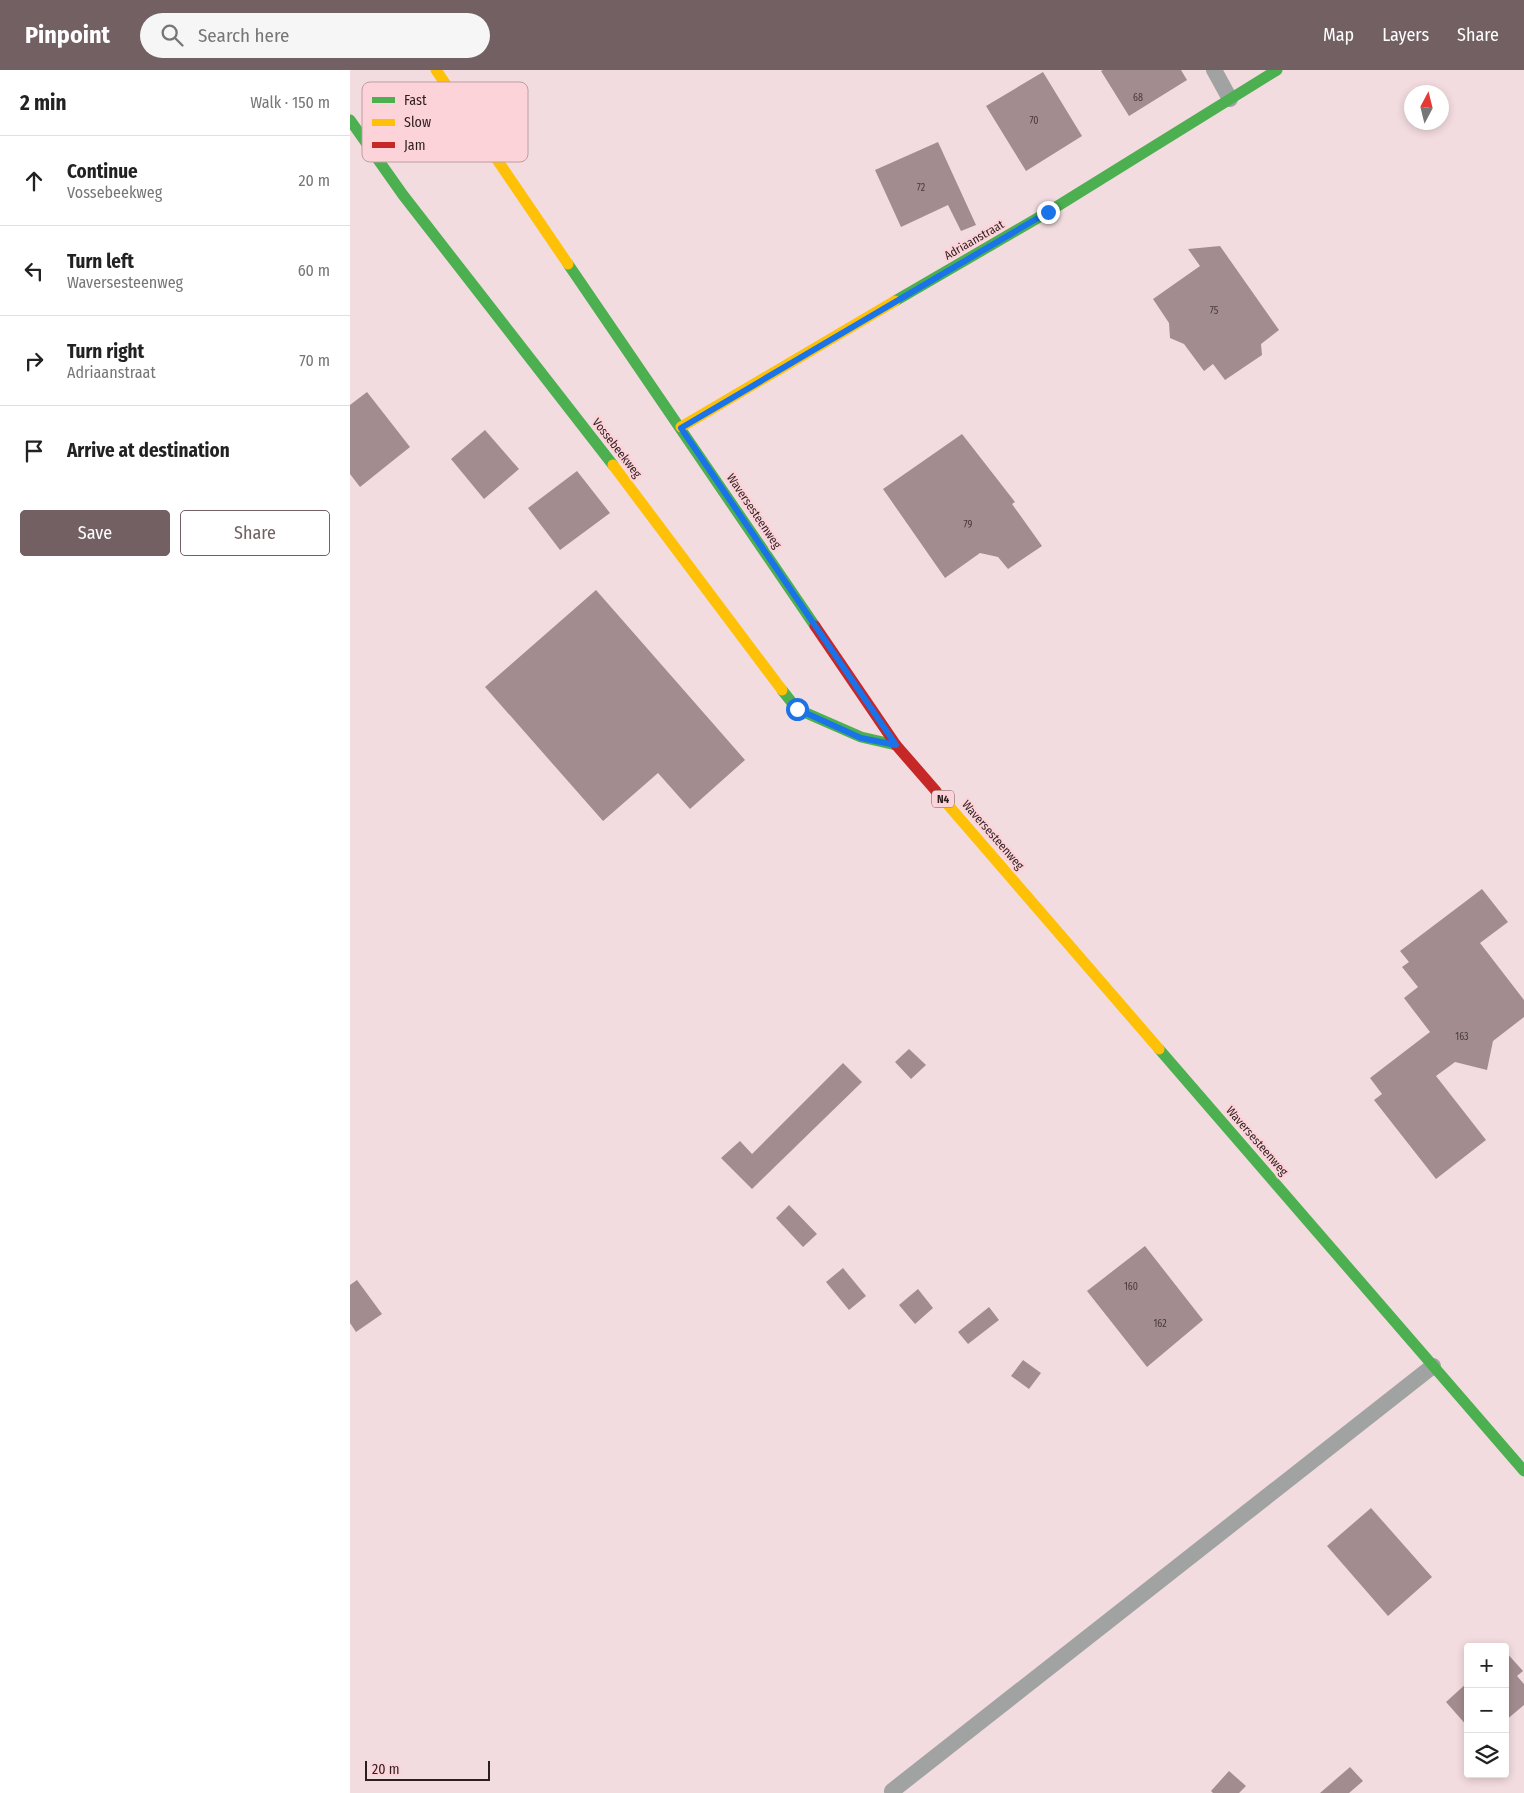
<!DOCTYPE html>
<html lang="en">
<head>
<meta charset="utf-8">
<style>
  :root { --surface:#fff; --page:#f6f6f6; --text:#222; --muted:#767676; --line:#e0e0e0; --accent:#726063 }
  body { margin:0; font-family:"Fira Sans Condensed",sans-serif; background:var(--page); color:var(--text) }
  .controls { position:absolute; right:15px; bottom:15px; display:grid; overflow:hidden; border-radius:5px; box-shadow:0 2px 8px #0003 }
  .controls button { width:45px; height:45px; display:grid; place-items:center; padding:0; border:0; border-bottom:1px solid var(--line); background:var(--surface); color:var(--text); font:25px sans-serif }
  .compass { position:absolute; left:1054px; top:15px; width:45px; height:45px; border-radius:50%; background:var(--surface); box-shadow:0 2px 8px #0003; rotate:7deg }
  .scale { position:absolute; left:15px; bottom:12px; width:125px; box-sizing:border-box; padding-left:5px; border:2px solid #2d1e20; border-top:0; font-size:14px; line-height:18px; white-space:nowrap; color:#2d1e20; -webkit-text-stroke:4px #fcd3d8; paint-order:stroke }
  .stop { position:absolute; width:15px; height:15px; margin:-11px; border:4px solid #1a73e8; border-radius:50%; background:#fff }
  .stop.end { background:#1a73e8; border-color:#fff; box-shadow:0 1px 5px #0008 }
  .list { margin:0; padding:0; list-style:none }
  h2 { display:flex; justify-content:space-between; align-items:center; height:65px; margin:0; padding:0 20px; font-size:21px }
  h2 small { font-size:16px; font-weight:400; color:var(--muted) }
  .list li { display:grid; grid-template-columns:32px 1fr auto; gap:15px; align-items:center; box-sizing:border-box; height:90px; padding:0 20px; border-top:1px solid var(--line) }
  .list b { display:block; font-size:19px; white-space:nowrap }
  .list p { margin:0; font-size:16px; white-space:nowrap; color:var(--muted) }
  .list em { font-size:16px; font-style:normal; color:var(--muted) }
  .actions { display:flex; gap:10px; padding:15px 20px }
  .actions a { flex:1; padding:11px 0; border:1px solid var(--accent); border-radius:5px; text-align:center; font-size:18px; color:var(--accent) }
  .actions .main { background:var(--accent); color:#fff }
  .icon { flex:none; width:28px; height:28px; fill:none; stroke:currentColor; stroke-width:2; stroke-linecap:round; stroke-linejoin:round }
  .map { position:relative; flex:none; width:1174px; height:1723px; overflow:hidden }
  header { display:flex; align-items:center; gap:30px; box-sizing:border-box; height:70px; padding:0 25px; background:var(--accent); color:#fff }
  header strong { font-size:24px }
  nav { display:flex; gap:28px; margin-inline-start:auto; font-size:18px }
  .search { width:350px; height:45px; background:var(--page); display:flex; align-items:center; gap:12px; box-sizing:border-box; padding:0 18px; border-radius:28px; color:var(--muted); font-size:19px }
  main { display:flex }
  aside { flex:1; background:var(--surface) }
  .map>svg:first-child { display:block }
</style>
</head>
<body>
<header>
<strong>Pinpoint</strong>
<div class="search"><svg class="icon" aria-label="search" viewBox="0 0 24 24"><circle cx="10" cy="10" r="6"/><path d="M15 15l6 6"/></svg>Search here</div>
<nav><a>Map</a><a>Layers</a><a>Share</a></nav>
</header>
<main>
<aside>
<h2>2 min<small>Walk · 150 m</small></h2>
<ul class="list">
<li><svg class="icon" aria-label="ahead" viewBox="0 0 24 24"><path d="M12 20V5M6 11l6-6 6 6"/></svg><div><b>Continue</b><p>Vossebeekweg</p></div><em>20 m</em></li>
<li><svg class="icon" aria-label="left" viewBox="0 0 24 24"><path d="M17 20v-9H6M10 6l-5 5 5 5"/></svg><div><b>Turn left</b><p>Waversesteenweg</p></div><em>60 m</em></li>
<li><svg class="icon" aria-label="right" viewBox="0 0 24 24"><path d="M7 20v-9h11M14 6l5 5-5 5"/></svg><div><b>Turn right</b><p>Adriaanstraat</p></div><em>70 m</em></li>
<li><svg class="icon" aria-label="arrive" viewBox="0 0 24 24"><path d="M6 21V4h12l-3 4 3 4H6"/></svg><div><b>Arrive at destination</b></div></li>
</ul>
<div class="actions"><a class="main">Save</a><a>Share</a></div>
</aside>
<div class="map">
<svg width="1174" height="1723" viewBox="0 0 1174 1723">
  <rect width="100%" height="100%" fill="#f3dcdf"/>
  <path fill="#a38c8f" d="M753 0H831L837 10 779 46 751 1Z
    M693 2 732 66 676 101 636 36Z
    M588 72 626 155 611 161 598 135 551 157 525 100Z
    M870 176 929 260 911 274 912 285 875 310 863 294 854 301 834 274 820 268 819 253 803 229 850 196 838 179Z
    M17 322 60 377 10 417 0 404V335Z
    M135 360 169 399 134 429 101 389Z
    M612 364 665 432 662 434 692 476 658 499 648 487 630 483 595 508 533 419Z
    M227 401 260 443 210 480 178 438Z
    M246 520 395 690 340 739 308 703 253 751 135 617Z
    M1132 819 1158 852 1130 873 1174 930V947L1143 971 1137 1000 1105 992 1086 1006 1136 1070 1086 1109 1024 1030 1032 1024 1020 1008 1080 962 1054 928 1068 917 1052 897 1059 892 1050 881Z
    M559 979 576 995 561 1009 545 992Z
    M493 993 512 1012 402 1119 371 1088 390 1071 402 1084Z
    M439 1135 467 1164 453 1177 426 1148Z
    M795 1176 853 1250 797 1297 737 1221Z
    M493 1198 516 1226 499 1240 476 1212Z
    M7 1210 32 1244 6 1262 0 1253V1215Z
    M568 1219 583 1238 565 1254 549 1235Z
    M639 1237 649 1250 618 1274 608 1262Z
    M673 1290 691 1303 679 1319 661 1306Z
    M1021 1438 1082 1507 1038 1546 977 1476Z
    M1155 1581 1173 1601 1167 1606 1174 1614V1635L1155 1651Z
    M1118 1612V1657L1096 1632Z
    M1000 1697 1013 1711 999 1723H970Z
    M879 1701 896 1716 889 1723H863L861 1721Z"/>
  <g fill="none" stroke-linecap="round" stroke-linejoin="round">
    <path stroke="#a1a3a3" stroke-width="16" d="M864 0 880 29
      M542 1721 1083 1296"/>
    <path stroke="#4caf50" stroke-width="11" d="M0 50 53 125 263 395
      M218 194 465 556
      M545 231 698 142 927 0
      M432 620 447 639 511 667 546 675
      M809 979 1174 1401"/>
    <path stroke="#ffc107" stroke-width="11" d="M86 0 218 194
      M331 357 545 231
      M263 395 432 620
      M586 721 809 979"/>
    <path stroke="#c62828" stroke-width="11" d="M465 556 546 675 586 721"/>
  </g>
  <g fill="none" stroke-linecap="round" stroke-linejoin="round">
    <path stroke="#1a73e8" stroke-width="6" d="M447 639 511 668 546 675 331 358 698 142"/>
  </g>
  <g text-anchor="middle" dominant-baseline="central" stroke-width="5" stroke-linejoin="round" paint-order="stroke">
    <g font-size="10" fill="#4a3a3c">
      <text x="788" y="28">68</text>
      <text x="684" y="51">70</text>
      <text x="571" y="118">72</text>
      <text x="864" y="241">75</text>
      <text x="618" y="455">79</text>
      <text x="1112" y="967">163</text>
      <text x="781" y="1217">160</text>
      <text x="810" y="1254">162</text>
    </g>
    <rect fill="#fcd3d8" stroke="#6b5457" stroke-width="1" x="582" y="720.5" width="22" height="17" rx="4"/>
    <g font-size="11" font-weight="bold" fill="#2d1e20">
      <text x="593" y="729">N4</text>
    </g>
    <g font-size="12" fill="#2d1e20" stroke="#fcd3d8">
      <text transform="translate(624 170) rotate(-30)">Adriaanstraat</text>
      <text transform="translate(267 378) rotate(52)">Vossebeekweg</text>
      <text transform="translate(404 441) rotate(56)">Waversesteenweg</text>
      <text transform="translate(643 765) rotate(49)">Waversesteenweg</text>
      <text transform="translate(907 1071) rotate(49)">Waversesteenweg</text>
    </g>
  </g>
  <rect x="12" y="12" width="166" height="80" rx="8" fill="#fcd3d8" stroke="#be9da1" stroke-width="1"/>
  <rect x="22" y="27" width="23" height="6" fill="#4caf50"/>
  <rect x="22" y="49" width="23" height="7" fill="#ffc107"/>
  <rect x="22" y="72" width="23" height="6" fill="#c62828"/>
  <g font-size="14" fill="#2d1e20">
    <text x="54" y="35">Fast</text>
    <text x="54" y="57">Slow</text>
    <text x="54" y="80">Jam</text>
  </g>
</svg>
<div class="controls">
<button>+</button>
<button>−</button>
<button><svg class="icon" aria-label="layers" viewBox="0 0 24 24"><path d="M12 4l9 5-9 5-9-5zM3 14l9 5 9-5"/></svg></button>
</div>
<svg class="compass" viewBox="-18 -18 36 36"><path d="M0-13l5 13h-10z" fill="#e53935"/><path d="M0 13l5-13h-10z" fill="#767676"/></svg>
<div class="scale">20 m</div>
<div class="stop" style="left:447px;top:639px"></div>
<div class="stop end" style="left:698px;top:142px"></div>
</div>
</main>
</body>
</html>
